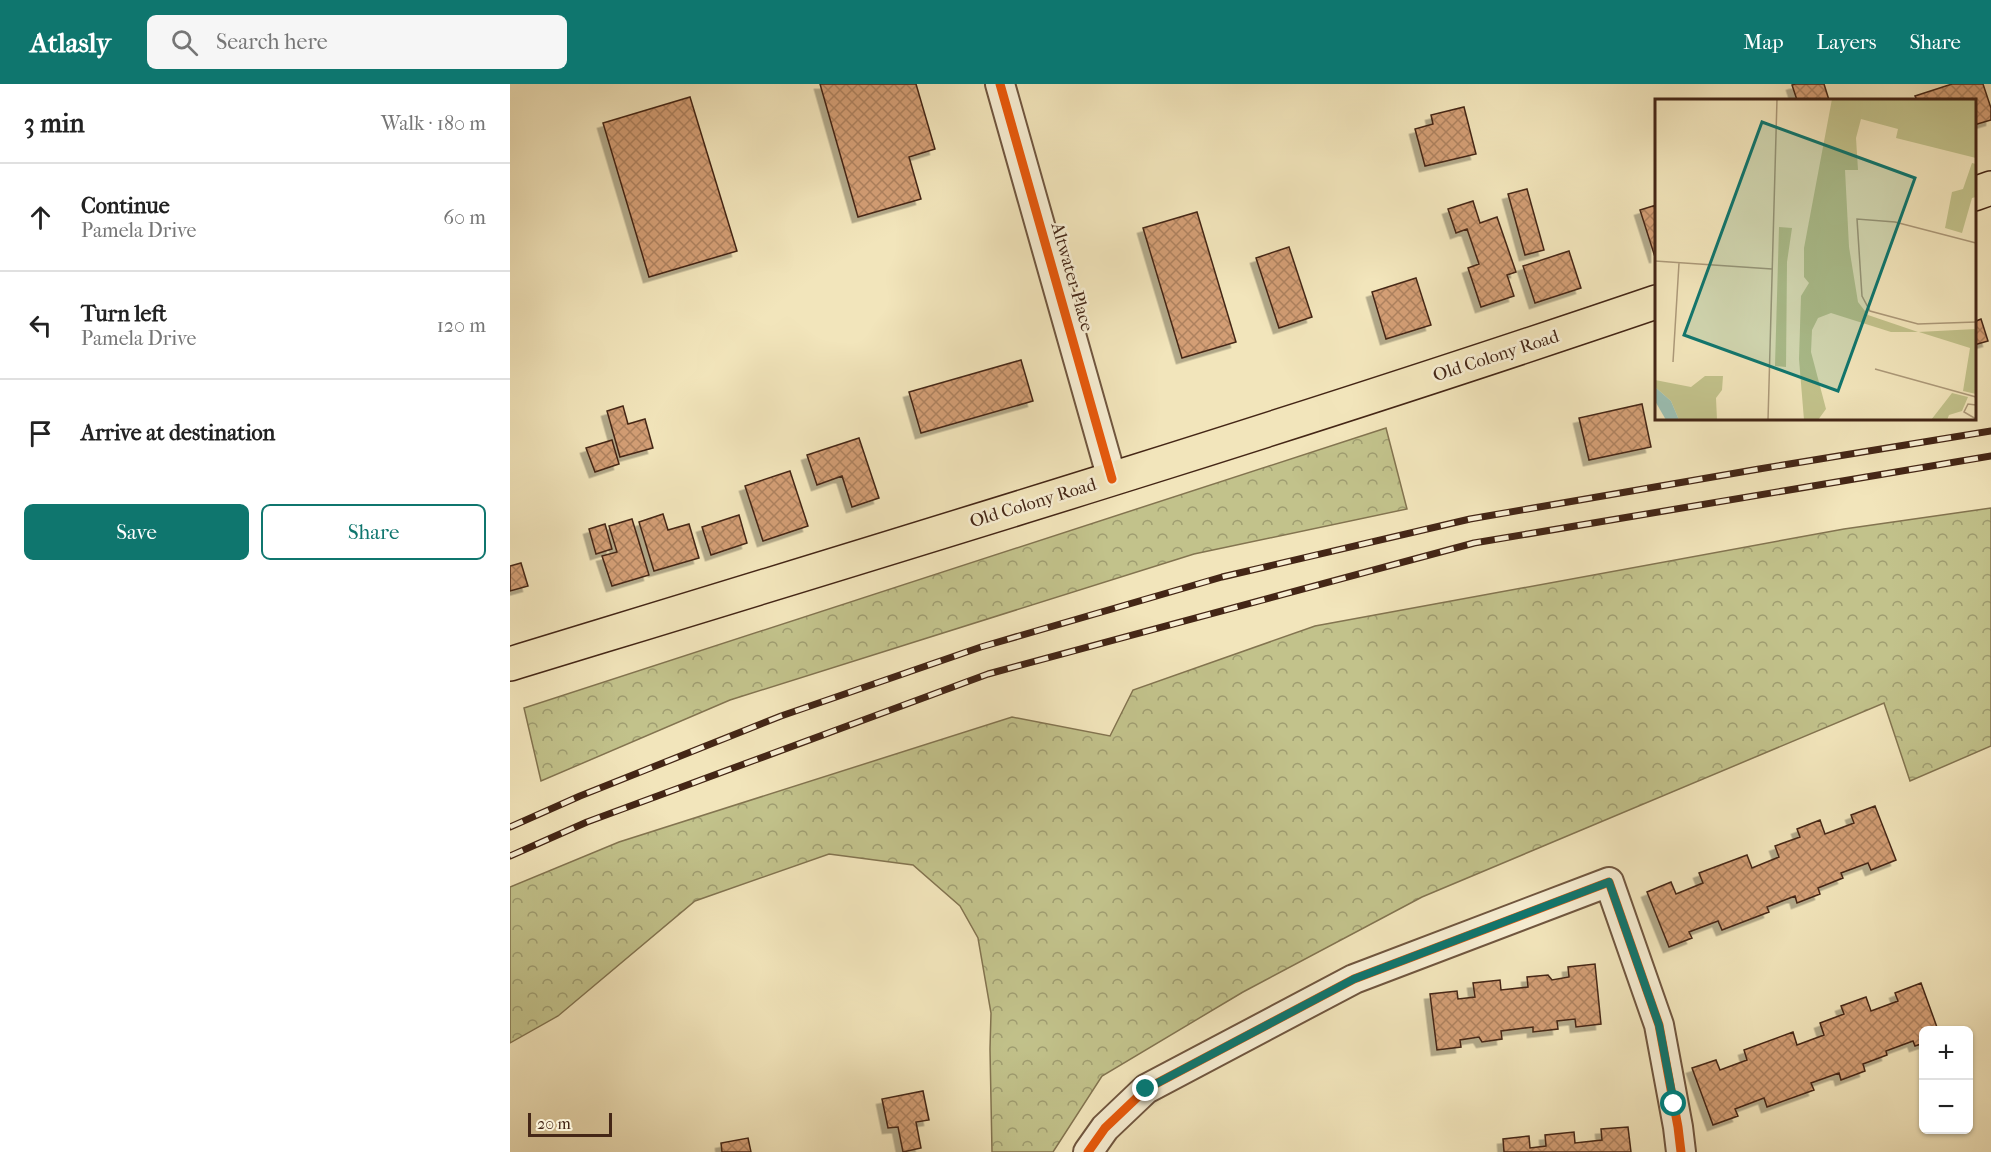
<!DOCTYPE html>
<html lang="en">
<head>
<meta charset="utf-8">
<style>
  :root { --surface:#fff; --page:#f6f6f6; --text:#222; --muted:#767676; --line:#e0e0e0; --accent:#0f766e }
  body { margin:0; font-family:"IM FELL French Canon",serif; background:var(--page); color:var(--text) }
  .controls { position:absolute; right:18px; bottom:18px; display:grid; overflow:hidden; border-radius:9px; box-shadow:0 2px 4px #0004 }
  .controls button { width:54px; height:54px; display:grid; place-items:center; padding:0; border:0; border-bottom:2px solid var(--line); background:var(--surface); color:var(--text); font:30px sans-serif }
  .scale { position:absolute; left:18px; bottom:15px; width:84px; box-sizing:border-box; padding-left:6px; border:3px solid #442616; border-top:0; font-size:16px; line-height:21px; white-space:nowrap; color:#442616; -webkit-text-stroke:4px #f7eed3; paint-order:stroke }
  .stop { position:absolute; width:18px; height:18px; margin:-14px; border:4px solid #0f766e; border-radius:50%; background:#fff }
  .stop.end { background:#0f766e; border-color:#fff; box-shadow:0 2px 6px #0008 }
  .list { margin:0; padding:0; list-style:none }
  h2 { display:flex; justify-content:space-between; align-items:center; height:78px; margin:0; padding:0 24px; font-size:26px }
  h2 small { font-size:20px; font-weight:400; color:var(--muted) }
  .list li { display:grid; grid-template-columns:39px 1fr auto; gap:18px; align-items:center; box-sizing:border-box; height:108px; padding:0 24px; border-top:2px solid var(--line) }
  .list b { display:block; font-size:22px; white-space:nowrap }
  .list p { margin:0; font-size:20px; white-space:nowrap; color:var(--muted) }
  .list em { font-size:20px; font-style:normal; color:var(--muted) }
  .actions { display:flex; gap:12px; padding:18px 24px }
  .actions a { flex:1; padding:14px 0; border:2px solid var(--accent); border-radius:9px; text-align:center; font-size:21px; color:var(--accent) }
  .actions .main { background:var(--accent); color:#fff }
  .icon { flex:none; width:33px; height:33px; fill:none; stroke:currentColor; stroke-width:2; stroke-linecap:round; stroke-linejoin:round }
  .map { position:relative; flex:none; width:1481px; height:1068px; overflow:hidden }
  header { display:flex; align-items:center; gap:36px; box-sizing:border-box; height:84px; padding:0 30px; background:var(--accent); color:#fff }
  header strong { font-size:28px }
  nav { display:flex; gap:33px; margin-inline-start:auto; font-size:21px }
  .search { width:420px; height:54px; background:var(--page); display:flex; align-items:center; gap:15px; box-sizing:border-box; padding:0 21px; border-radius:9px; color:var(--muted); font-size:22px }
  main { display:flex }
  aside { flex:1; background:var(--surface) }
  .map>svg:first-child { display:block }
</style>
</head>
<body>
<header>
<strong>Atlasly</strong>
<div class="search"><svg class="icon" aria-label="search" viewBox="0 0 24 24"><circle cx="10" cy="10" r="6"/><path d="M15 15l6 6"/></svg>Search here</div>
<nav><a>Map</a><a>Layers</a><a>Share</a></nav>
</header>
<main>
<aside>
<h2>3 min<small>Walk · 180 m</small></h2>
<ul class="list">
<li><svg class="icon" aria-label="ahead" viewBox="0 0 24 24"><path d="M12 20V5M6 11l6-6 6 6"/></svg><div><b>Continue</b><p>Pamela Drive</p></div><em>60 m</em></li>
<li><svg class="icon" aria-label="left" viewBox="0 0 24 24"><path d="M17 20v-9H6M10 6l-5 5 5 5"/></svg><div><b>Turn left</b><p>Pamela Drive</p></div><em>120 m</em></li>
<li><svg class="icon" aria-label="arrive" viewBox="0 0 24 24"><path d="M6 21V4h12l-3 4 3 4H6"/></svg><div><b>Arrive at destination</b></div></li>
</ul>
<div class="actions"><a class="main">Save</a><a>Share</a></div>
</aside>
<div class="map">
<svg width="1481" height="1068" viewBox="0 0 1481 1068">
  <defs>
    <pattern id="forest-crowns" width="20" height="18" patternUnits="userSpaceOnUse" patternTransform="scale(1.5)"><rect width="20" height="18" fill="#c2c28b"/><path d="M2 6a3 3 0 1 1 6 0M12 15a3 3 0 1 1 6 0" fill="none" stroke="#9f9d71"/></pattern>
    <pattern id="building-cross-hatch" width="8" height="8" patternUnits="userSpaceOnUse" patternTransform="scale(1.5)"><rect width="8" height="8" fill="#d39e74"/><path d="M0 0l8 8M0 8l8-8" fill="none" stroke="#ad815e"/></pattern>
    <filter id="shadow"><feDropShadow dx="-5.5" dy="5.5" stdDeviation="0" flood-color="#0004"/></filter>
  </defs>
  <rect width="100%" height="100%" fill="#f2e5bb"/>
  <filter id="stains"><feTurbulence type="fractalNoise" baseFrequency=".00333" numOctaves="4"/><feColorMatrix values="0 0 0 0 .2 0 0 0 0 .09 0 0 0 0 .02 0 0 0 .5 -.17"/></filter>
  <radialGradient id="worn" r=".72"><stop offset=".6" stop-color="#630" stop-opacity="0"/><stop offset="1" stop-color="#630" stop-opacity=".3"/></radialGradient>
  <path fill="url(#forest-crowns)" stroke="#837450" stroke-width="1.5" d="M876 344 897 425 684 470 220 616 31 697 14 624Z
    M1481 424V662L1400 697 1374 619 912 813 733 908 592 992 543 1068H482L480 965 481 929 468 854 450 822 403 781 319 770 185 817 48 932 0 959V803L109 758 502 633 600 652 623 606 805 542 1334 445Z"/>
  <path fill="url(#building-cross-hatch)" stroke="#442616" stroke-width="1.5" filter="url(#shadow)" d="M310 0H406L425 65 399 73 411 115 348 133Z
    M1285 0H1314L1319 16H1287L1282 1Z
    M1442 0H1473L1481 24V36L1464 41V16H1407L1405 12Z
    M180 13 227 167 139 193 93 39Z
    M954 23 966 70 915 82 905 45 923 40 921 31Z
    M1017 105 1034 166 1015 171 998 110Z
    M963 117 970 139 987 133 1006 188 997 191 1004 212 971 223 958 184 969 180 957 145 946 149 938 125Z
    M1146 121V173H1145L1130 126Z
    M687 128 726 258 672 274 633 144Z
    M779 163 802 233 769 244 746 174Z
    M1059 167 1071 204 1025 219 1013 182Z
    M906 194 921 241 876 255 862 208Z
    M1464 233 1466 237 1471 235 1478 257 1464 261Z
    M511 276 523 317 411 349 399 308Z
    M1132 320 1141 363 1079 376 1069 334Z
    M113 322 118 340 135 335 143 364 110 373 97 327Z
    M349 354 369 414 342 423 332 392 307 401 297 371Z
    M102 356 109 380 85 388 76 364Z
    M280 387 298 442 253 457 235 402Z
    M153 430 158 446 179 440 189 474 144 487 129 438Z
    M229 431 237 459 201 471 192 443Z
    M122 435 139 491 102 502 92 472 107 468 99 442Z
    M95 440 102 465 86 470 79 445Z
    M11 479 18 502 0 507V482Z
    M1365 722 1386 776 1361 786 1358 779 1331 789 1333 794 1308 804 1310 810 1287 819 1285 812 1257 823 1259 828 1212 846 1208 837 1179 848 1182 854 1159 863 1137 808 1161 798 1166 810 1193 799 1189 789 1237 771 1242 784 1269 773 1265 762 1290 753 1287 745 1310 736 1315 750 1344 739 1341 731Z
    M1085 880 1091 940 1066 943 1065 935 1047 937 1048 945 1023 948V943L991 947 992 955 972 958 969 953 950 956 951 963 927 966 920 910 947 907 948 915 965 913 963 899 990 896 991 906 1018 903 1017 893 1038 891 1042 896 1059 893 1058 883Z
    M1411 899 1428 946H1414V959L1405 962 1403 957 1376 967 1377 971 1353 980 1355 987 1331 996 1329 989 1301 999 1304 1006 1257 1023 1254 1014 1225 1025 1228 1032 1203 1041 1182 984 1206 976 1210 986 1237 976 1234 966 1283 948 1287 961 1314 951 1310 939 1334 930 1331 922 1356 913 1361 927 1388 917 1385 909Z
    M413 1007 419 1036 406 1038 411 1064 393 1068 388 1043 378 1044 372 1015Z
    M1118 1043 1121 1068H994L993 1055 1019 1052 1020 1064 1036 1062 1035 1051 1064 1048 1065 1059 1092 1056 1091 1045Z
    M238 1054 241 1068H212L211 1059Z"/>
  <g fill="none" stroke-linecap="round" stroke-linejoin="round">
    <defs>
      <path id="minor" d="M490 0 602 395
        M578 1068 595 1044 636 1005 844 895 1099 798 1149 941 1168 1043 1171 1068"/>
      <path id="major" d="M1464 110 1481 104
        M0 580C383 463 767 347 1146 218"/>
    </defs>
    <use href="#minor" stroke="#70563f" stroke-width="32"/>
    <use href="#major" stroke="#442616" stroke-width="36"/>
    <use href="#minor" stroke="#f7eed3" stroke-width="28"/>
    <use href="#major" stroke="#f2e5bb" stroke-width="33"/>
    <defs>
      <path id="rail" d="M0 743 70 712 271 632 471 563 712 493 960 435 1249 385 1481 347
        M0 772 77 738 478 590 964 459 1481 372"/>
    </defs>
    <use href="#rail" stroke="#442616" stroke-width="7"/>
    <use href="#rail" stroke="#f7eed3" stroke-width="4.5" stroke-dasharray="14" stroke-linecap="butt"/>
    <defs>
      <path id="cycleway" d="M490 0 602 395
        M578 1068 595 1044 636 1005 844 895 1099 798 1149 941 1168 1043 1171 1068"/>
    </defs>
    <use href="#cycleway" stroke="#f7eed3" stroke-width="13"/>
    <use href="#cycleway" stroke="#e8590c" stroke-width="9"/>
  </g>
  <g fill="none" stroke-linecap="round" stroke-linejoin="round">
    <path stroke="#0f766e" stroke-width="8" d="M636 1005 844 895 1099 798 1149 941 1164 1020"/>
  </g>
  <g text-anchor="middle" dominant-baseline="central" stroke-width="5" stroke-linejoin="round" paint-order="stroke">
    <g font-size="18" fill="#442616" stroke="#f7eed3">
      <text transform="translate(562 193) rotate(74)">Altwater Place</text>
      <text transform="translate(986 272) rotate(-18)">Old Colony Road</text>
      <text transform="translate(523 419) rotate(-17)">Old Colony Road</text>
    </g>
  </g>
  <g transform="translate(1145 15)">
    <rect width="321" height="321" fill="#f2e5bb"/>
    <path d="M177 0H321V59L241 39 243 30 206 20 201 39 203 71H190L194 148 203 203 213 216 263 233 321 230V295L308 292 315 249 264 233H236L176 214 163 219 157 231 156 253 171 310 163 321H149L144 260 146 197 154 184 149 178V149ZM317 64 321 65V98L317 99 307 134 290 129 297 93 308 90ZM124 128 137 129 132 163 131 268 120 267ZM50 277H68L67 291 61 299 62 321H24L16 302 0 288V281L36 288ZM297 294 313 298 307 312 294 316 292 321H276Z" fill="#c2c28b"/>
    <path d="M0 288 16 302 24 321H11L0 302Z" fill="#9bbfb3"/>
    <path fill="none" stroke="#ac9979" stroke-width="1.5" d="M321 144 240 123 202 120 207 197 215 212 263 225 321 223M0 162 117 170M18 263 24 164M220 270 321 298M321 306 313 305 309 313 321 320M113 321 122 0"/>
    <path fill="#0f766e" fill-opacity="0.15" stroke="#0f766e" stroke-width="3" d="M107 23 260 79 183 292 29 236Z"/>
    <rect width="321" height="321" fill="none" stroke="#442616" stroke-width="3"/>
  </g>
  <rect width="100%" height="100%" filter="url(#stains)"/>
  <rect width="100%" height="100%" fill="url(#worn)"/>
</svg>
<div class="controls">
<button>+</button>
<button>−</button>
</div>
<div class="scale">20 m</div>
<div class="stop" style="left:1164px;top:1020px"></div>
<div class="stop end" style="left:636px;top:1005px"></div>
</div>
</main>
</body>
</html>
